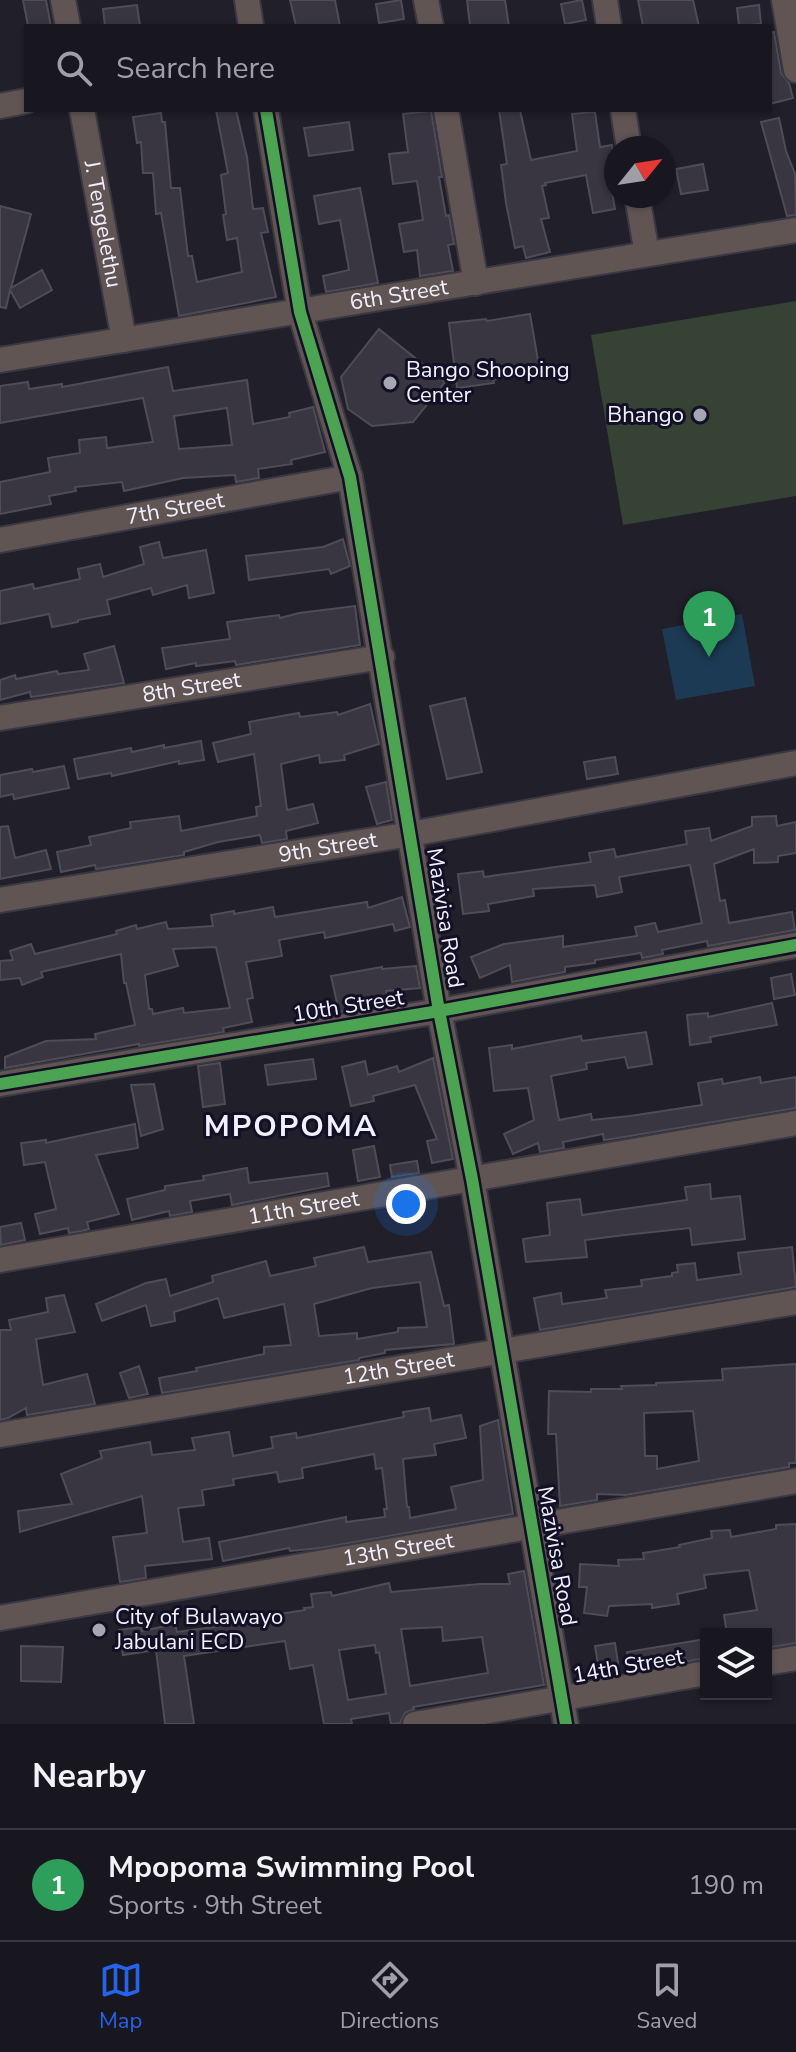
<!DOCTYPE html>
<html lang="en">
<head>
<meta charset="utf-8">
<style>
  :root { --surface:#181720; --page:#25242d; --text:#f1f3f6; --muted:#9f9fa5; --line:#36363e; --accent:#2563eb }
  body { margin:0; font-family:"Nunito Sans",sans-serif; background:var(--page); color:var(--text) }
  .controls { position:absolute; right:24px; bottom:24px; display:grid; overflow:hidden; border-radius:0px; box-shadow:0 2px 6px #0004 }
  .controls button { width:72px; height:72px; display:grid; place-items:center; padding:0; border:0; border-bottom:2px solid var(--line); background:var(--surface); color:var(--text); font:40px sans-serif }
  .compass { position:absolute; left:604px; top:136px; width:72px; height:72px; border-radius:50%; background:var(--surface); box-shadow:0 2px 6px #0004; rotate:60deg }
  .you { position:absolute; left:406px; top:1204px; width:28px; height:28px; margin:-20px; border:6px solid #fff; border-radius:50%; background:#1a73e8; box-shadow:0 0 0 12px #1a73e833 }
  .badge { display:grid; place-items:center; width:52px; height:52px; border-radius:50%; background:var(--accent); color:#fff; font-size:26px; font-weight:700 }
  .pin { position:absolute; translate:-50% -66px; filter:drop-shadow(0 2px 4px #0008) }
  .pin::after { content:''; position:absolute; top:42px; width:28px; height:24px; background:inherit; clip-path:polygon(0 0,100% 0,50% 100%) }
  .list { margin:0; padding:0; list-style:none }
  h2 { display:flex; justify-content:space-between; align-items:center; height:104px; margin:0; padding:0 32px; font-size:34px }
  h2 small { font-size:26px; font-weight:400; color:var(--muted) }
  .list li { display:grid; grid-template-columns:52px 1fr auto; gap:24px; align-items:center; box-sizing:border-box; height:112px; padding:0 32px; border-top:2px solid var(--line) }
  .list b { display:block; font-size:30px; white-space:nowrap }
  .list p { margin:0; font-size:26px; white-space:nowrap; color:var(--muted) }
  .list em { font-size:26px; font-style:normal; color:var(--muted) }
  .icon { flex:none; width:44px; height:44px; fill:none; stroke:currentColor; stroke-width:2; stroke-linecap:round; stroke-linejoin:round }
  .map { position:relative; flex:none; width:796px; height:1724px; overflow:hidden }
  .search { position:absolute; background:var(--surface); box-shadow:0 2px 6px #0004; left:24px; right:24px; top:24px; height:88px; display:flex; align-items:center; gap:20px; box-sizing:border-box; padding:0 28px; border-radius:0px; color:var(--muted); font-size:30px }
  .sheet { height:216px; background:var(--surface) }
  nav { display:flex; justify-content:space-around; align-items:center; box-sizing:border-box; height:112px; border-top:2px solid var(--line); background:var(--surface); font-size:22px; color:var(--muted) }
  nav a { display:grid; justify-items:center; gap:4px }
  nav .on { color:var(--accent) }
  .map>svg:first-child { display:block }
</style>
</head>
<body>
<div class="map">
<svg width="796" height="1724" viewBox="0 0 796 1724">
  <rect width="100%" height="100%" fill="#201f2a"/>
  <path fill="#354234" d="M796 301V496L623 525 591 335Z"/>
  <path fill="#1d3a54" d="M742 614 755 686 676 700 662 629Z"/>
  <path fill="#393641" stroke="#4e4c56" stroke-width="2" fill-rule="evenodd" d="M23 0H46L51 26H28Z
    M290 0H335L340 26H296Z
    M401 0 404 19 379 23 376 4Z
    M467 0H505L509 26H470Z
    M582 0 586 20 565 24 561 4Z
    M638 0H693L699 26H643Z
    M137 5 140 26H105L103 9Z
    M759 5 761 24 739 26 737 8Z
    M774 32 781 73 789 83 793 98 770 104V33Z
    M216 110H236L247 157 253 209 263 208 268 232 261 233 276 297 179 316 161 213 156 214 153 173H143L141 142 137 143 133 117 161 113 162 122H165L171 188H180L188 256H192L197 282 242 272 237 238 227 240 223 215 226 214 221 175 228 173Z
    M499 110H520L531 160 577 151 572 114 595 112 600 147 612 145 616 170 608 171 615 209 593 213 586 175 545 183 546 185 542 186 549 218 541 219 550 252 526 258 523 246 515 248 506 203 501 165 507 164Z
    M431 111 442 177H439L446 216 449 215 454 244 448 245 453 271 420 276 417 250 404 252 399 224 423 220 417 181 393 184 389 154 408 152 403 114Z
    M779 118 786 151 795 174 796 215 787 216 761 122Z
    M349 122 353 150 309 156 304 128Z
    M703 164 708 190 681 194 676 169Z
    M360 188 378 283 326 292 323 276 349 270 340 220 319 224 314 196Z
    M0 206 31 214 11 288 42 270 52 290 20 308 10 290 6 308 0 307Z
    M530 314 540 372 493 380 494 383 457 388 449 323 486 319 487 321Z
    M379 329 445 382 413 422 372 426 348 409 341 377Z
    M168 367 173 391 247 380 253 424 290 417 289 413 313 407 325 452 291 460 292 464 258 469 259 478 236 482 235 475 183 478 124 491 122 482 75 487 76 491 49 496 51 504 0 514V482L50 472 48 458 80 453 79 440 106 437 107 448 153 442 143 398 0 423V386L28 382 29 389 62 384V387ZM227 408 232 445 179 449 174 416Z
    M343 539 350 566 331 574 329 569 249 580 246 556 323 547Z
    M159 542 163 558 206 550 214 593 189 598 187 585 153 595 151 588 107 600 110 614 78 620V622L52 627 49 614 0 624V591L33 584 34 589 80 579 78 569 100 564 103 577 144 564 140 547Z
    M355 606 360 645 236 665 235 661 196 666V663L166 669 162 648 230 639 227 622 279 615 280 618 299 613Z
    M114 646 124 683 31 697 30 692 0 700V680L15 675 16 679 57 671 58 674 89 670 84 654Z
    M465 698 482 772 447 779 430 706Z
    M370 704 379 744 344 755 345 760 320 763 319 755 281 764 287 810 313 804 318 823 286 831 287 839 262 843 260 835 218 842 184 852V855L96 869 95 865 61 872 57 852 91 845 89 837 131 828 130 822 179 816 181 831 257 816 256 807 261 806 254 754 218 762 213 743 251 734 249 722 299 713 300 717 337 712 338 715Z
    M201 741 204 760 179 764V761L112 776 111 773 78 779 74 759 131 748 132 752 164 745V748Z
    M615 757 618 774 587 779 584 762Z
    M64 766 69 788 14 799 13 794 0 797V775L32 769 33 772Z
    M386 782 392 820 377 824 366 787Z
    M776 816 777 826 796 822V853L778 856V862L754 863V849L714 864 720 901 725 900 729 923 792 912 795 930 708 946 707 941 662 950 663 954 642 958 641 953 595 960V963L565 967V972L512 982 510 965 480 978 471 957 504 944 563 936V947L637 936 635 927 655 923 658 932 702 923 690 865 619 877 622 892 597 897 595 885 533 889 534 896 488 904 489 911 463 914 458 874 483 871 484 877 591 862 589 853 614 849 616 857 660 849 687 844 685 831 709 828 711 841 752 826V817Z
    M8 826 15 858 46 850 51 869 0 879V827Z
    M402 897 410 927 395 931 393 924 325 938 324 932 279 940 282 956 246 962 253 998 247 999 252 1022 223 1028 224 1032 139 1046V1044L5 1068V1057L46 1041 96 1039 95 1034 135 1025 126 983H124L121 954 41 972 43 977 22 985 20 978 0 980V961L13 960 10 951 31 944 35 954 117 934 116 931 136 925 137 929 166 922 168 929 213 926 211 915 234 911V914L273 907 275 917 367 902 368 908ZM216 947 230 1008 184 1013 183 1008 153 1014 152 1009H149L145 975 178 966 173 949Z
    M416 966 420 988 386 991 388 1004 339 1012 331 976 382 967V969Z
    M791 974 795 995 774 999 771 978Z
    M772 1003 777 1025 710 1037 711 1042 690 1045 687 1015 708 1013V1017Z
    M646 1032 652 1064 628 1068 625 1057 586 1063 587 1069 551 1076 559 1120 591 1114 592 1120 630 1116 702 1105 698 1083 722 1079 723 1084 760 1077 761 1083 796 1077V1108L618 1138 604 1140 603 1134 563 1142 564 1148 540 1152 538 1143 513 1154 504 1134 534 1120 528 1088 494 1091 489 1048 512 1045V1049L581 1036 582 1041Z
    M433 1058 453 1159 432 1163 427 1141 437 1139 415 1085 373 1096 374 1101 351 1106 342 1067 365 1061 368 1075 397 1066 399 1072Z
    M313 1059 316 1079 268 1085 265 1065Z
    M220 1063 225 1104 203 1107 198 1066Z
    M154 1084 163 1129 141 1136 131 1085Z
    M135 1124 138 1148 96 1155 119 1214 87 1222 89 1229 82 1231 69 1233 68 1228 40 1234 35 1214 56 1209 45 1162 24 1165 21 1143 46 1140V1143Z
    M374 1146 380 1177 358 1181 353 1150Z
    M417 1161 419 1173 392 1177 390 1165Z
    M247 1168 249 1183 327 1173 329 1186 232 1205 230 1194 190 1201 192 1212 170 1216 169 1211 132 1220 127 1199 165 1190V1186L204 1180 203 1176Z
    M710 1184 711 1199 740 1196 745 1239 692 1245 690 1228 625 1235 585 1240 587 1257 526 1262 523 1239 550 1235 547 1203 580 1199 582 1215 687 1200 685 1187Z
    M21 1223 25 1240 1 1245 0 1227Z
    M364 1247 368 1262 431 1252 444 1306 449 1305 454 1344 385 1350V1353L359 1358V1360L162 1393 159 1378 197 1371 196 1368 264 1354V1347L291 1345 284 1304 224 1318 218 1298 174 1312 175 1321 151 1326 146 1305 102 1321 96 1304 146 1283 166 1279 170 1296 213 1282 212 1276 266 1261 270 1276 316 1266 314 1258ZM420 1282 427 1327 398 1328V1332L357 1339V1333L319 1336 314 1304 372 1288Z
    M792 1247 796 1287 540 1330 534 1298 561 1293 562 1304 607 1298 605 1290 642 1286 641 1280 672 1276V1273L678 1272 677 1265 695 1263 697 1280 741 1274 738 1253Z
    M64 1295 75 1332 36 1339 43 1385 87 1374 95 1404 27 1415 26 1408 8 1418 0 1420V1330H11L9 1320 48 1312 46 1298Z
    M796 1364V1463H789V1467L626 1495 597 1494V1500L560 1506 556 1434H548L549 1391 591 1392V1389H622L621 1386 656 1385V1383L723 1380 722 1369ZM693 1411 699 1461 657 1469V1456H645L644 1413Z
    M139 1366 148 1394 129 1398 120 1373Z
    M429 1408 431 1421 461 1415 466 1438 434 1444 436 1455 403 1459 407 1507H409L410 1518 456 1509 451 1487 483 1480 480 1426 498 1420 513 1514 321 1548 290 1551 289 1548 223 1561 219 1542 346 1517V1522L385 1517 384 1509H387L382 1468 376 1469 374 1454 302 1468 303 1478 279 1482 277 1472 233 1479 234 1485 202 1490 204 1505 178 1508 183 1542 209 1538 212 1559 145 1566 146 1578 120 1582 113 1537 147 1533 142 1496 20 1532 18 1511 72 1504 61 1474 102 1458 100 1451 150 1442 152 1455 195 1450 192 1438 229 1432 233 1456 273 1448 271 1437 296 1433 297 1438 404 1417 403 1412Z
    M796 1524V1643L766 1648V1634H727L724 1615 757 1610 749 1570 704 1575 706 1588 677 1594 679 1604 652 1608V1604L609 1606 607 1616 584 1613 587 1587H579L580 1564 619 1566 618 1560 644 1559 643 1553 680 1547 679 1545 712 1538 711 1531 730 1530 731 1537 776 1529V1525Z
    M524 1571 544 1685 413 1707 414 1709 405 1713 400 1723 391 1724 389 1713 351 1719 352 1724H324L313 1665 290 1669 285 1641 184 1656 194 1724H165L156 1650 123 1655 119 1630 141 1627 142 1631 175 1624 177 1632 236 1624 235 1621 305 1610 304 1608 313 1607 311 1594 331 1592 332 1596 389 1583 391 1592 480 1584H510L508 1574ZM442 1627 443 1641 482 1637 488 1673 410 1686 401 1629ZM375 1645 376 1653 379 1652 386 1694 348 1700 339 1650Z
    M706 1639V1658L631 1671 627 1652Z
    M615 1643 619 1669 599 1671 595 1646Z
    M21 1646 63 1647 61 1682 21 1681Z"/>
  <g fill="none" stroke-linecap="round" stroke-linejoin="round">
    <defs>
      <g id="minor">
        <path d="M63 0 68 26"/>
        <path d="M247 0 251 26"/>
        <path d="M426 0 431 26"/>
        <path d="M605 0 609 26"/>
        <path d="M784 0 796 70"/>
        <path d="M0 106 26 101"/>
        <path id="s1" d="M82 110 124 340"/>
        <path d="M266 110 300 312 350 477 439 1011 472 1179 566 1724"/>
        <path d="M446 110 476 283"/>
        <path d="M623 110 629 148"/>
        <path d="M637 196 647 254"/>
        <path id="s2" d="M0 360 796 230"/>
        <path id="s3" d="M0 540 350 477"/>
        <path id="s4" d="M0 718 382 657"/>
        <path id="s5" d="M0 900 411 834 796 763"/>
        <path d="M0 1084 439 1011 796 945"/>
        <path id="s6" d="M0 1260 796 1123"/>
        <path id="s7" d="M0 1435 796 1302"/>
        <path id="s8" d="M0 1618 796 1481"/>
        <path d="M766 1663 796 1658"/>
        <path d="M415 1724 706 1673"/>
      </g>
    </defs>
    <use href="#minor" stroke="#3a3943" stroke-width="28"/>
    <use href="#minor" stroke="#615554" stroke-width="24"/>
    <defs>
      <path id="cycleway" d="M266 110 300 312 350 477 439 1011 472 1179 566 1724
        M0 1084 439 1011 796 945"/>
    </defs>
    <use href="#cycleway" stroke="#131025" stroke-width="17"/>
    <use href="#cycleway" stroke="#4ca352" stroke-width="12"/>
  </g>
  <g fill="#a7a7b4" stroke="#131025" stroke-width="3">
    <circle cx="390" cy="383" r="8"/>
    <circle cx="700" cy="415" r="8"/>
    <circle cx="99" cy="1630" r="8"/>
  </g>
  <g text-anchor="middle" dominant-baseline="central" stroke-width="6" stroke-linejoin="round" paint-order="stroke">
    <g font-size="22" fill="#f0f0ff" stroke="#131025">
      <text stroke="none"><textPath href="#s1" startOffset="116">J. Tengelethu</textPath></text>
      <text stroke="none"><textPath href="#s2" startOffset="404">6th Street</textPath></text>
      <text stroke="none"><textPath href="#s3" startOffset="178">7th Street</textPath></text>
      <text stroke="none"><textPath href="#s4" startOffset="194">8th Street</textPath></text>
      <text stroke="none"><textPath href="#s5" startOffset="332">9th Street</textPath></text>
      <text transform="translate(445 918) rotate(81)">Mazivisa Road</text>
      <text transform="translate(348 1006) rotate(-9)">10th Street</text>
      <text stroke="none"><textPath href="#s6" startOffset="308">11th Street</textPath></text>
      <text stroke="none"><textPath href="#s7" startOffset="404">12th Street</textPath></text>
      <text stroke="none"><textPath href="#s8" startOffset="404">13th Street</textPath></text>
      <text transform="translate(557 1556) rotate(80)">Mazivisa Road</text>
      <text transform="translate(628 1666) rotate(-10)">14th Street</text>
    </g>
    <g font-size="22" fill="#f0f0ff" stroke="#131025" text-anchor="start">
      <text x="406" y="370">Bango Shooping<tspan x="406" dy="25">Center</tspan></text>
      <text x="684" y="415" text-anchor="end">Bhango</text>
      <text x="115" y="1617">City of Bulawayo<tspan x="115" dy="25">Jabulani ECD</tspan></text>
    </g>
    <g font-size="30" font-weight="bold" letter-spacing="2" fill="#f0f0ff" stroke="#131025">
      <text x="291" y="1126">MPOPOMA</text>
    </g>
  </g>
</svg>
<div class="controls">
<button><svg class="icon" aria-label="layers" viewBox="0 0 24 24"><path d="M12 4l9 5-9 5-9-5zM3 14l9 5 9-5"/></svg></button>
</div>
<svg class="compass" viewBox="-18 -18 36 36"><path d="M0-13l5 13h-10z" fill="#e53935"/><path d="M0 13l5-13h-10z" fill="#9f9fa5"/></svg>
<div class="you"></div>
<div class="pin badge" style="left:709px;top:657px;background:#2e9e5b">1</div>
<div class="search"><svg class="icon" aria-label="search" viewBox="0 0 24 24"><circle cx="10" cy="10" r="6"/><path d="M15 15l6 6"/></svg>Search here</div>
</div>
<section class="sheet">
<h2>Nearby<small></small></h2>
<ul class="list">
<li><span class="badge" style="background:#2e9e5b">1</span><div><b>Mpopoma Swimming Pool</b><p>Sports · 9th Street</p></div><em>190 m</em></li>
</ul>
</section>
<nav>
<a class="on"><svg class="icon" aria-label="map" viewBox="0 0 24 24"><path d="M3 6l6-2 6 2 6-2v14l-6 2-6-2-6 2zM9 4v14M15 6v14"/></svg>Map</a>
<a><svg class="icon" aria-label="directions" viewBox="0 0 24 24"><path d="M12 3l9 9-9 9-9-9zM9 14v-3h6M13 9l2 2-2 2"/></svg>Directions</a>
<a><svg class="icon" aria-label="saved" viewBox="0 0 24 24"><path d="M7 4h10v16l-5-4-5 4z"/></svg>Saved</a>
</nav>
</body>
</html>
